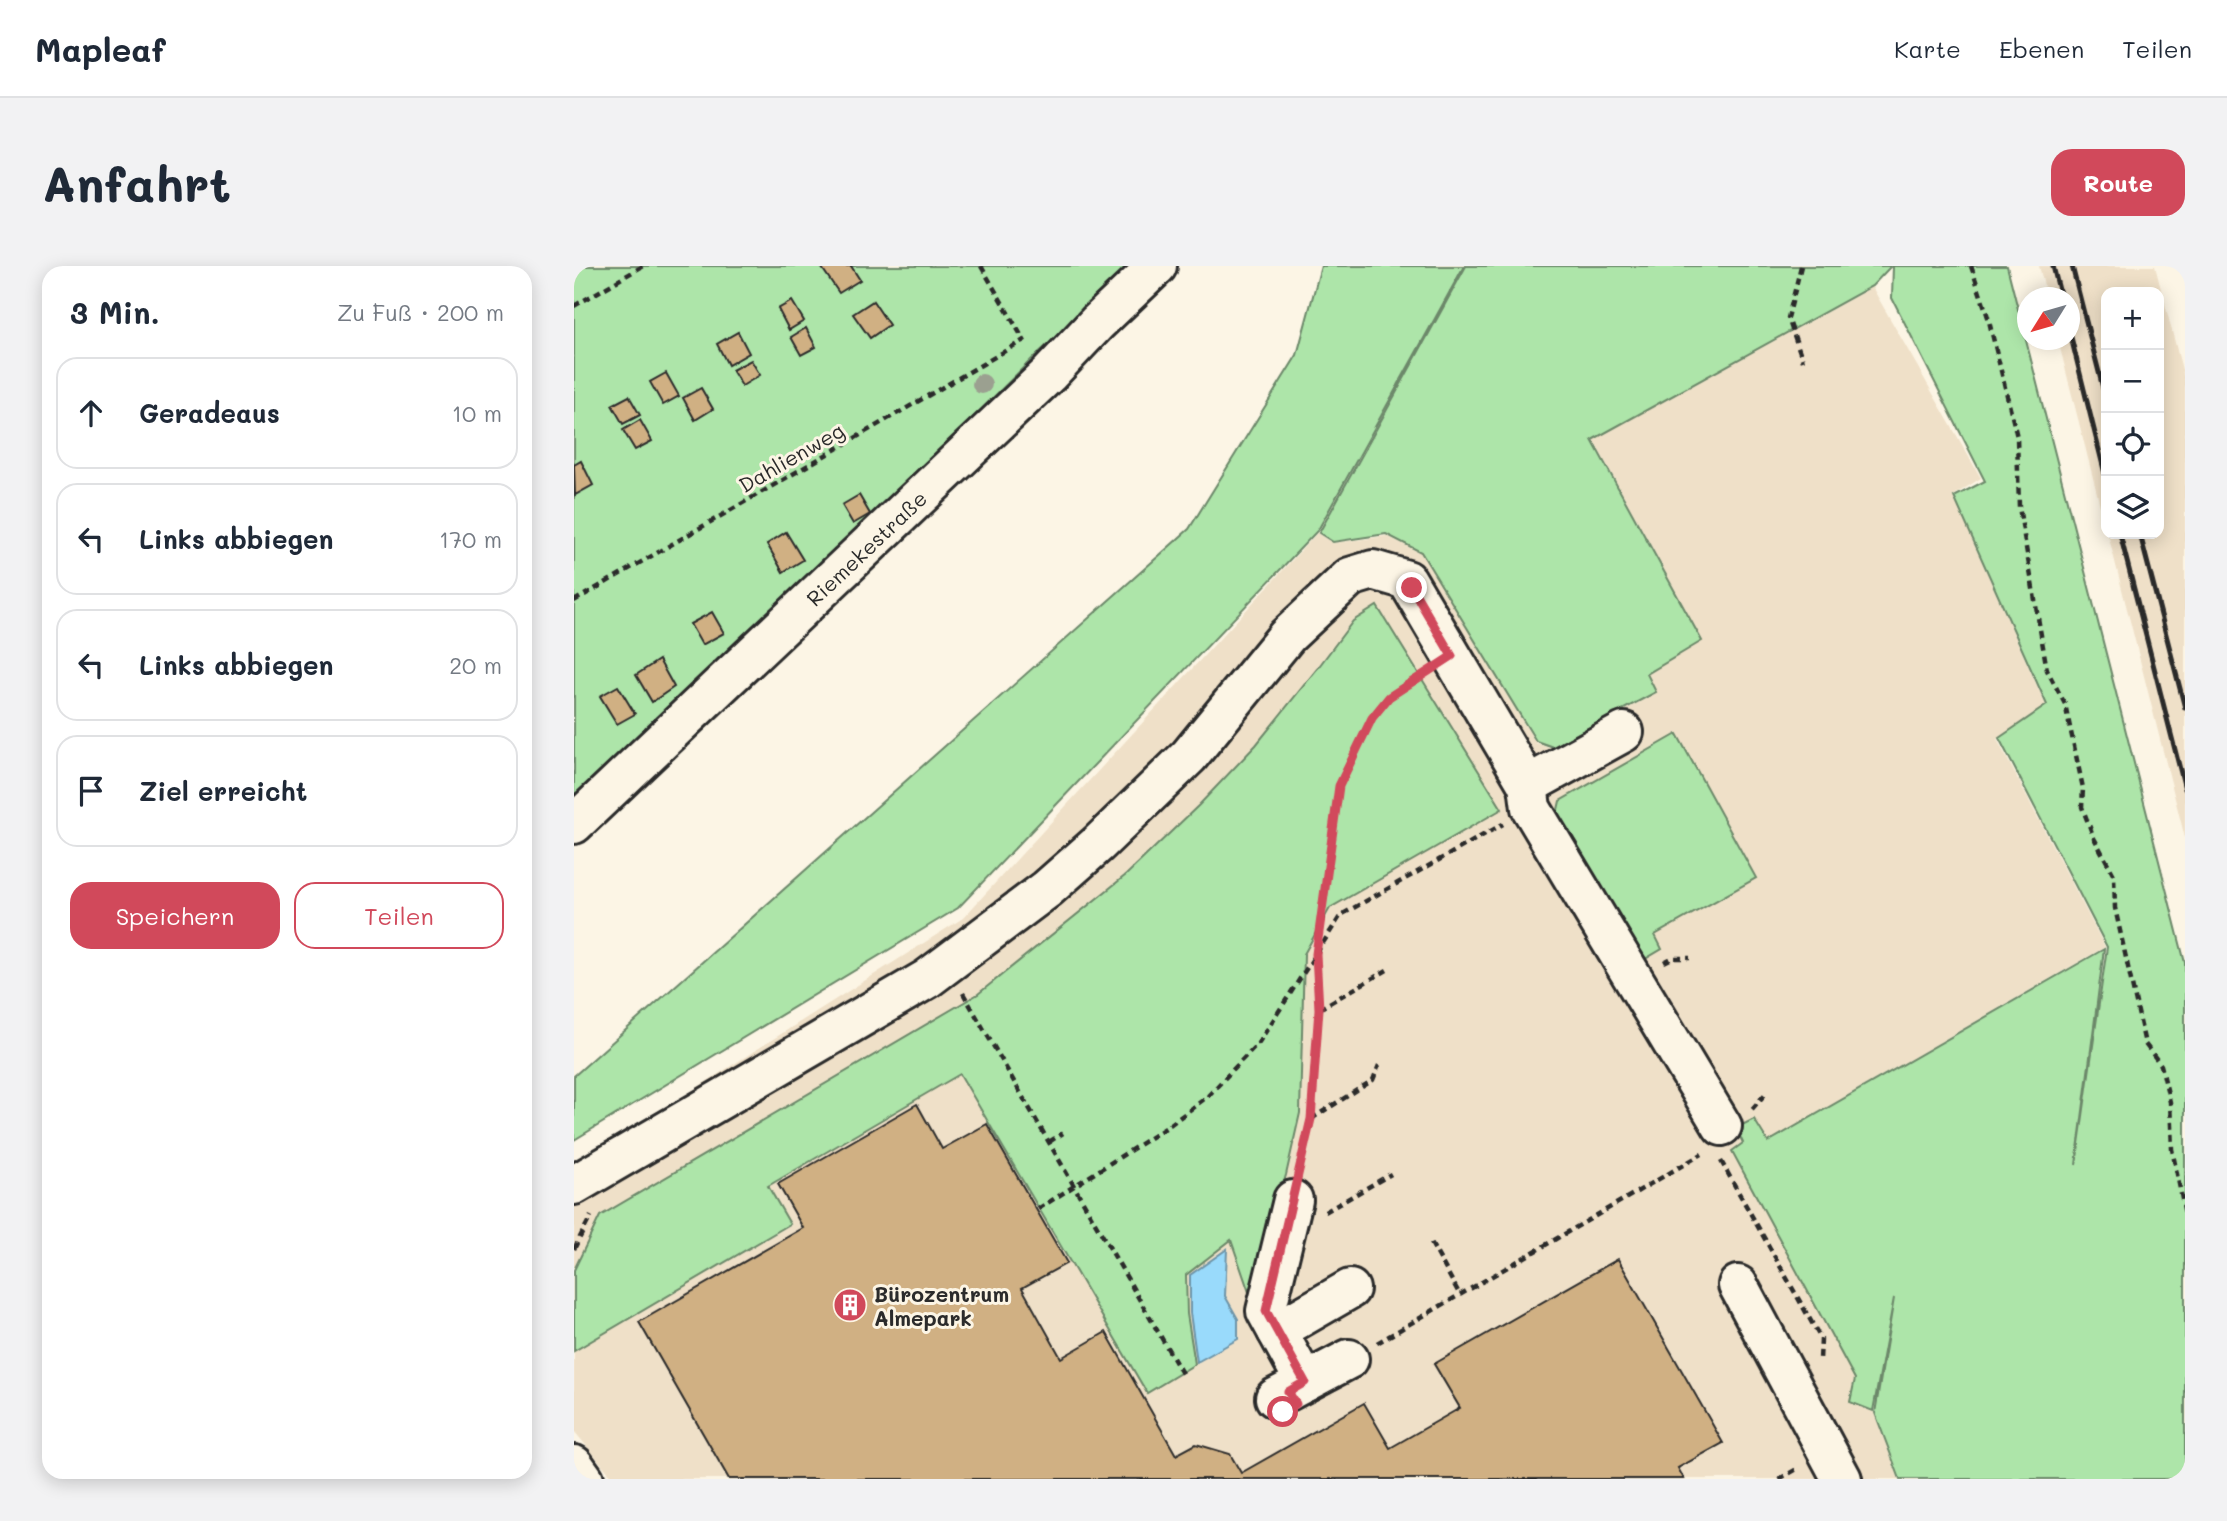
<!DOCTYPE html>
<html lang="de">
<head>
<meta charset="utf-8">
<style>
  :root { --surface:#fff; --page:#f2f2f3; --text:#1f2937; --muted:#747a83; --line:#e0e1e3; --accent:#d1495b }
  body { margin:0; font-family:Mali,sans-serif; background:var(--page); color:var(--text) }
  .controls { position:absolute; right:21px; top:21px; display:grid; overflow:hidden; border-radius:14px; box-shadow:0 4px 18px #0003 }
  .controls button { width:63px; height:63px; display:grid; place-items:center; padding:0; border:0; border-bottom:2px solid var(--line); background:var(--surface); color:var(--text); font:35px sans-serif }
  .compass { position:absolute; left:1443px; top:21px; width:63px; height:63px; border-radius:50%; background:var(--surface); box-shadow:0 4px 18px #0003; rotate:233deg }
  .stop { position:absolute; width:21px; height:21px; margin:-16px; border:5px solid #d1495b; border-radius:50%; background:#fff }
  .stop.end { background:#d1495b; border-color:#fff; box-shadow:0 2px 7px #0008 }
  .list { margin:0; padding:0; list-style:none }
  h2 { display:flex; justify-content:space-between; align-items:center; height:91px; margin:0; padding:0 28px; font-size:30px }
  h2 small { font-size:23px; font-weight:400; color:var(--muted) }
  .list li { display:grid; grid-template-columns:46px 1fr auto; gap:21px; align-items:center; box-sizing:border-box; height:112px; margin:0 14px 14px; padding:0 14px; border:2px solid var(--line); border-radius:21px }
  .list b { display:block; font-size:26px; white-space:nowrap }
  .list em { font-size:23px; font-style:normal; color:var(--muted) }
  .actions { display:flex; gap:14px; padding:21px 28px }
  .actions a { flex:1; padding:16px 0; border:2px solid var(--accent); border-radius:21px; text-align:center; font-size:24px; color:var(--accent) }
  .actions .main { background:var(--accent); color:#fff }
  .icon { flex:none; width:38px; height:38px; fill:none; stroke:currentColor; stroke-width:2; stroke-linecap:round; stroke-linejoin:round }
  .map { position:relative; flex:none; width:1611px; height:1213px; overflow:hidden; border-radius:21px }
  header { display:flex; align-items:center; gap:42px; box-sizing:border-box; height:98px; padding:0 35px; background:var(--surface); border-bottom:2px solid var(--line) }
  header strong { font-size:33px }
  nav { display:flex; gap:38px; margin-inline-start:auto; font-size:24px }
  .intro { display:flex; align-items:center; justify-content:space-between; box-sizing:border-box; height:168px; padding:0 42px }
  h1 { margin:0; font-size:49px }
  .button { padding:18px 32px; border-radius:21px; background:var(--accent); color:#fff; font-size:24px; font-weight:700 }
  main { display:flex; gap:42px; padding:0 42px }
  aside { flex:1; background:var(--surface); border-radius:21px; box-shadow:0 4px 18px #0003 }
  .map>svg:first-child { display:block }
</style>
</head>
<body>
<header>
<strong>Mapleaf</strong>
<nav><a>Karte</a><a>Ebenen</a><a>Teilen</a></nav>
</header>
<div class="intro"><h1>Anfahrt</h1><a class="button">Route</a></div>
<main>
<aside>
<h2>3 Min.<small>Zu Fuß · 200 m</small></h2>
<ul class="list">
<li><svg class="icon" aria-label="ahead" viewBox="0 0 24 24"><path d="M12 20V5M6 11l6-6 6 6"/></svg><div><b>Geradeaus</b></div><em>10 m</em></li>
<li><svg class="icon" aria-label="left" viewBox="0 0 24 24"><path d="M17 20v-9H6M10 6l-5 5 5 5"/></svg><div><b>Links abbiegen</b></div><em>170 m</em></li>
<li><svg class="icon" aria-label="left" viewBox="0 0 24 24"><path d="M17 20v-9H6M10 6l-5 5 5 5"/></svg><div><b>Links abbiegen</b></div><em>20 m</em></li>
<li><svg class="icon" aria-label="arrive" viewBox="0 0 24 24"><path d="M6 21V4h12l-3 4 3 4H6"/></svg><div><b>Ziel erreicht</b></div></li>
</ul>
<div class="actions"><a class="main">Speichern</a><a>Teilen</a></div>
</aside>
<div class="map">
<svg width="1611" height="1213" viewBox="0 0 1611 1213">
  <rect width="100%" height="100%" fill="#fcf5e5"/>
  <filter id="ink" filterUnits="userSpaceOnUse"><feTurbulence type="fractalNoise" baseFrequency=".0143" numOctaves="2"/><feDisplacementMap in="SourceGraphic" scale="14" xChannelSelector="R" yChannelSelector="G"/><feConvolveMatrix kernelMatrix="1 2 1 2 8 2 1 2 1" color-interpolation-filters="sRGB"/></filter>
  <g filter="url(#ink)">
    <path fill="#efe0c8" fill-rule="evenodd" d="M1465 0H1581L1611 115V572L1534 268H1585V26H1532V263L1484 74H1496V32L1473 31Z
      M1298 21 1407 212 1379 230 1472 440 1423 473 1531 681 1193 876 1180 852 1162 862 1169 877 1158 885 1281 1113 1276 1136 1300 1146 1325 1213H40L0 1165V1085L216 959 194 920 386 808 573 1126 621 1098 613 1048 612 1009 657 973 676 1027 726 847 730 689 756 642 927 543 779 355 743 403 682 479 625 539 552 609 404 728 26 950 0 1004V900L389 652 743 267 759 277 813 270 847 287 962 477 979 482 1082 427 1073 408 1128 374 1019 174ZM653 984 651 1030 616 1009Z"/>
    <path fill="#ade5a9" stroke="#6c886a" stroke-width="2" d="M0 0H561L461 90 236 313 0 533Z
      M747 0H890L744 264 384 642 0 874V810L615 263 723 89Z
      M892 0H1317L1298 20 1018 174 1128 375 1073 408 1082 426 979 481 962 475 847 286 812 268 759 276 745 267Z
      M1319 0H1433L1611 697V1213H1326L1301 1147 1320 1032 1299 1145 1276 1136 1281 1113 1158 885 1169 877 1162 862 1180 853 1194 876 1530 683 1502 899 1533 681 1425 472 1473 439 1380 231 1411 215 1318 32Z
      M803 340 928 543 756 642 730 688 726 847 712 909 676 1029 657 974 612 1009 613 1048 621 1098 573 1127 386 808 194 920 216 958 0 1085V1004L26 950 404 728 552 609 625 539 682 479 743 403 779 355Z
      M1103 468 1182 612 1081 669 1088 683 1066 696 983 548 986 535Z"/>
    <path fill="#99dafb" stroke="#6d94a8" stroke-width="2" d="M653 983 651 1030 664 1053V1073L623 1096 616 1047V1009Z"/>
    <path fill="#d0b083" stroke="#2b2b2b" stroke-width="2" d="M251 0H277L286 14 265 27 248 2Z
      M218 35 230 55 215 64 204 43Z
      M299 35 315 59 296 72 279 48Z
      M232 62 242 81 227 89 217 71Z
      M164 66 175 87 154 99 143 78Z
      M177 94 186 109 168 120 158 104Z
      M92 107 105 130 89 139 76 116Z
      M127 122 139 143 121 154 109 132Z
      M55 130 66 149 49 158 38 139Z
      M66 154 78 175 61 184 49 164Z
      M7 195 19 219 1 229 0 199Z
      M285 229 296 248 279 258 268 239Z
      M212 266 229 294 209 306 193 278Z
      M138 346 150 367 128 379 116 358Z
      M85 394 100 421 78 436 62 409Z
      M44 420 61 448 43 458 26 430Z
      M343 838 368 883 413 858 493 997 448 1022 487 1092 532 1066 602 1189 622 1178 656 1188 667 1207 790 1137 816 1182 886 1142 860 1098 1044 993 1149 1177 1104 1202 1110 1213H155L65 1056 229 962 204 918Z"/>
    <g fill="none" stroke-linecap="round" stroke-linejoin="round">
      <defs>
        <g id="minor">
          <path d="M954 519 957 542 1148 860"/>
          <path id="s1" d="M0 558 475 108 523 57 583 0"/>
          <path d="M0 919 353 713 473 623 524 578 615 490 713 370 776 311 799 304 833 314 954 519 1050 466"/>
          <path d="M1164 1019 1268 1213"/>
          <path d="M703 1065 692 1045 719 934"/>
          <path d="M731 1116 703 1065 776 1023"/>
          <path d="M701 1132 775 1093"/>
          <path d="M0 1199 10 1213"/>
        </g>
      </defs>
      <use href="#minor" stroke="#2b2b2b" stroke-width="44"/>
      <path stroke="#2b2b2b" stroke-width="4.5" stroke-dasharray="7 5" stroke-linecap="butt" d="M407 0 451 76
        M1227 0 1214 52 1229 95
        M1397 0 1414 51 1443 171 1445 241 1473 404 1491 438 1509 522 1508 541 1520 572 1540 609 1541 642 1571 778 1587 799 1596 836 1598 883 1611 948
        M0 40 69 0
        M0 335 450 74
        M1090 696 1098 692H1116
        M389 727 610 1111
        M745 743 813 704
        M1178 843 1192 827
        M737 853 799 814 805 799
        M475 876 489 867
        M1147 895 1247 1073 1246 1094
        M726 902 737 853 745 743 742 688 765 520 798 452 815 431 848 409
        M464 943 593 861 633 831 685 776 767 649 929 558
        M751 946 817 908
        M857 977 886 1029
        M0 983 17 950
        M803 1077 1128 888
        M1205 1213 1223 1203"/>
      <use href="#minor" stroke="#fcf5e5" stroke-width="38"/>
      <path stroke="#2b2b2b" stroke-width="5" d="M1479 0 1487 32
        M1498 0 1532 134
        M1496 67 1532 212
        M1546 268 1611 523
        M1566 268 1611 442"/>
    </g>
    <circle fill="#9ba090" cx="408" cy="118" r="10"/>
  </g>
  <g fill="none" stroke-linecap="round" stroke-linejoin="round" filter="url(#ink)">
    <path stroke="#d1495b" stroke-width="9" d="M709 1146 722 1138 714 1126 731 1116 692 1045 737 853 745 743 742 688 765 520 798 452 815 431 878 390 838 322"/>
  </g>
  <defs>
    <symbol id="building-disc" viewBox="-11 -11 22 22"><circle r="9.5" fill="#d1495b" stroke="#fcf5e5"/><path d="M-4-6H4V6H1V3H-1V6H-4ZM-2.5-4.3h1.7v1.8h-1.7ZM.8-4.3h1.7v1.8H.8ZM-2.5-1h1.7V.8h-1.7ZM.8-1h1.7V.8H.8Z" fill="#fff"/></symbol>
  </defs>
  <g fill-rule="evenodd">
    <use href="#building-disc" x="257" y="1020" width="38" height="38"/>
  </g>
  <g text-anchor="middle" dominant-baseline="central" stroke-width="6" stroke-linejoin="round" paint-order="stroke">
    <g font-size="21" fill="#2b2b2b" stroke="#fcf5e5">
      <text transform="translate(217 191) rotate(-30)">Dahlienweg</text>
      <text stroke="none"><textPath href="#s1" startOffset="402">Riemekestraße</textPath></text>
    </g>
    <g font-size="21" font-weight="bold" fill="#2b2b2b" stroke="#fcf5e5" text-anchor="start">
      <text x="300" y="1027">Bürozentrum<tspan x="300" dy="24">Almepark</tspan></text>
    </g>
  </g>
</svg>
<div class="controls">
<button>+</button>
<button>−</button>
<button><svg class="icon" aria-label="locate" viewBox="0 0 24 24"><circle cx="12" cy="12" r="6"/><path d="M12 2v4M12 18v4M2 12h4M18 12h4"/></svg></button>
<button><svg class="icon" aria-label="layers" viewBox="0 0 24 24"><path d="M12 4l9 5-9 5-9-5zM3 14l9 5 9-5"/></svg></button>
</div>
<svg class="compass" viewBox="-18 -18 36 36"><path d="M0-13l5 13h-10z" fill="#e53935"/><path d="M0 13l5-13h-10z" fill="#747a83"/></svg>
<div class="stop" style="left:709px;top:1146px"></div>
<div class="stop end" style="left:838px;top:322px"></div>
</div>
</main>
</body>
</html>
